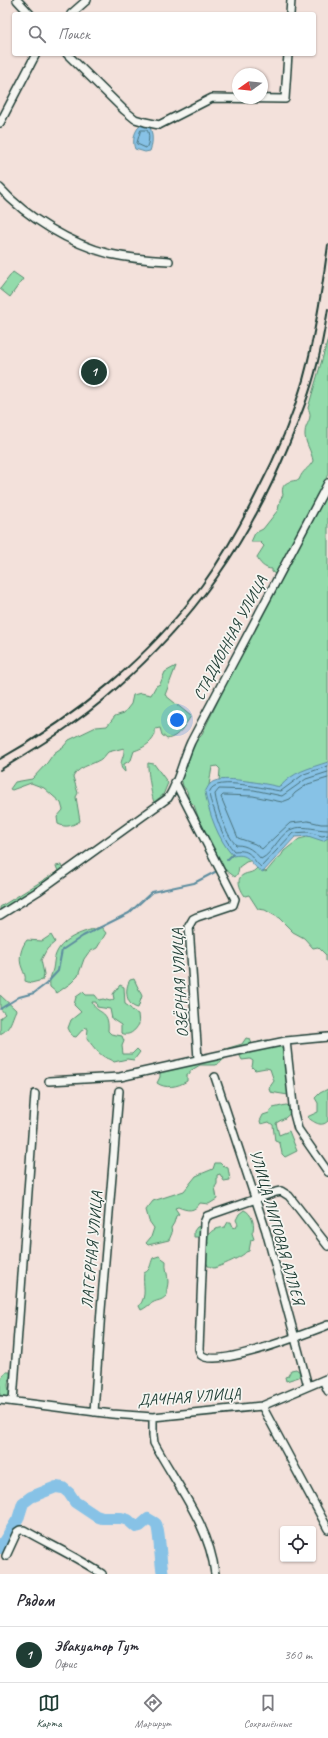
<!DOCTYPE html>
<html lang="ru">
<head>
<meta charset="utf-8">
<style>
  :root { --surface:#fff; --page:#f7f7f7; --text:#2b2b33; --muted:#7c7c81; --line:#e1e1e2; --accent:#1f3d34 }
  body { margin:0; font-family:Caveat,sans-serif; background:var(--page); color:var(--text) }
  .controls { position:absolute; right:12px; bottom:12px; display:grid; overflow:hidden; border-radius:4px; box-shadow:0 1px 3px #0004 }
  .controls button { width:36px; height:36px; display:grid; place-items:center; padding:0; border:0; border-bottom:1px solid var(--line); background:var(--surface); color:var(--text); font:20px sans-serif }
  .compass { position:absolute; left:232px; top:68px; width:36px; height:36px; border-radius:50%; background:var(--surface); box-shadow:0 1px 3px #0004; rotate:255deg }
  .you { position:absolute; left:177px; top:720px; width:14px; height:14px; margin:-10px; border:3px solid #fff; border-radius:50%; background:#1a73e8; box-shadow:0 0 0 6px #1a73e833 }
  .badge { display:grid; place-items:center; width:26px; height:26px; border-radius:50%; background:var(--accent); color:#fff; font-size:13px; font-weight:700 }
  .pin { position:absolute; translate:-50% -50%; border:2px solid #fff; box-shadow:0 1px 4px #0006 }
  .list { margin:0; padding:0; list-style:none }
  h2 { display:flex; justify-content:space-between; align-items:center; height:52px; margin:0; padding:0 16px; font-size:17px }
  h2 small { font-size:13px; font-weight:400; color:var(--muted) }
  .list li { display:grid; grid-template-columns:26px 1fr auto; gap:12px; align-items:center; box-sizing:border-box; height:56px; padding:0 16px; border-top:1px solid var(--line) }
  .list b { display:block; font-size:15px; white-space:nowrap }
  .list p { margin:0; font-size:13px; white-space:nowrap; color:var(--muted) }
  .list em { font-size:13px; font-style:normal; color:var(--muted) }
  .icon { flex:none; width:22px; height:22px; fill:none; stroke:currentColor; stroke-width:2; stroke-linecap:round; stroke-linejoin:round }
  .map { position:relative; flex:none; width:328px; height:1574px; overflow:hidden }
  .search { position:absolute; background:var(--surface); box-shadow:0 1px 3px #0004; left:12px; right:12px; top:12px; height:44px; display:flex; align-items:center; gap:10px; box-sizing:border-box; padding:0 14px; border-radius:4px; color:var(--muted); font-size:15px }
  .sheet { height:108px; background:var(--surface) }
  nav { display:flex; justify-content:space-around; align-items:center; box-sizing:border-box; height:56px; border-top:1px solid var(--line); background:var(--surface); font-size:11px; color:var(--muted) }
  nav a { display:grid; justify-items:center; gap:2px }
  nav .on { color:var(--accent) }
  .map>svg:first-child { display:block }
</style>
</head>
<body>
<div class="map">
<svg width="328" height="1574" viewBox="0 0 328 1574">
  <rect width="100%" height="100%" fill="#f3e1db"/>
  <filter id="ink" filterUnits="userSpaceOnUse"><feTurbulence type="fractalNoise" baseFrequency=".025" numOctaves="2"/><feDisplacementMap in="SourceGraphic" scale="8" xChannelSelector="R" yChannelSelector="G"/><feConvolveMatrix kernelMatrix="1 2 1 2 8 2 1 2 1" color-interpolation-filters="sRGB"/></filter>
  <g filter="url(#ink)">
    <path fill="#93dbab" stroke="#598c70" d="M13 272 23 279 10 297 0 289Z
      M328 339V473L325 483 317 494 301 531 283 562 277 575 272 572V569C265 569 259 563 257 557L264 546 260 542H251L255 533 263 529 278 510 280 500 283 495C280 483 289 481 299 480 303 469 308 470 313 461 312 452 304 441 305 433 305 423 314 419 308 408Z
      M328 494V764L288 788 219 782 220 769 217 766 212 767 209 785 210 795 253 860 246 862 239 867 238 873 235 877 222 867 219 858 202 828 194 805 189 800 187 791 183 786 181 778 187 757 196 741 201 736 263 608C272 599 279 587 282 575L324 498Z
      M176 666 165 695 191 716C185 725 179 737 167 739L162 735 160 728 155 729C157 740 144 748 134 751L131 760 124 764 125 772C116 765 125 758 124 748L108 752C99 766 80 763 73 777L78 793 76 797 80 821C72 826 66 828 58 824L57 817 63 810 61 803 44 788 31 783 12 790 10 789 15 782 32 779 47 763 54 753 64 746 69 740 96 727 107 726 115 716 124 713 131 704 133 695 141 693 151 695 156 686 160 684 165 672Z
      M148 763 154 764 168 783 163 795 154 802C152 799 147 767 148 763Z
      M328 832V963L326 961V955L318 947 313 948 304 938 293 932 279 918 265 910 258 909 249 895 245 896C241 891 235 879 243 875 248 872 252 874 257 868H259L266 872 277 859 281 856 284 851 299 839Z
      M61 865 62 870 59 874C39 887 21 900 0 911V907L58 871 56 866Z
      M101 927 106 933 97 948 89 952 84 959 78 976 71 983 57 993 50 987C49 980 51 976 53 969 54 964 54 958 56 954 63 937 85 931 101 927Z
      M51 935 55 942 47 949 41 960 44 974 43 980 31 983 25 981C26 975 24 974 22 968 18 959 21 947 27 940L42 941Z
      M134 979 142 996 138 1008C126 1006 124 989 130 980Z
      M120 985 124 987 125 1004C131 1007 132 1012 138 1014L139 1024C135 1031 129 1037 121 1033V1025L112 1019 110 1009 97 1007 96 1002H92C96 1015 110 1008 108 1031L111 1034 122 1036 124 1041 122 1046 123 1054H132L137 1049 140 1052 134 1060 127 1059 114 1062C110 1058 107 1059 103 1056 97 1052 91 1044 87 1038L88 1029 85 1027 76 1037 72 1036 68 1028 71 1020 81 1012 74 1005 76 997 83 992 86 995H95L99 1000 103 999 110 1001 114 999 113 994Z
      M0 995 16 1010C11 1020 11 1029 0 1034V1018L5 1014 0 1008Z
      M246 1038 250 1039 252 1044 266 1040 272 1041 283 1038 286 1041 288 1095 270 1092 269 1088 274 1081 270 1069 266 1068 255 1070 252 1067 253 1061 250 1059 242 1060 239 1054 227 1057 216 1065H200L190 1071V1074L187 1075V1081C178 1087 165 1089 157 1083L160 1077V1071L164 1069 170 1070 175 1066 218 1055 225 1049 242 1044Z
      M328 1089V1121C321 1128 314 1122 307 1117L318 1112V1103L315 1098 320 1093Z
      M286 1105 291 1106 293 1111 285 1118 276 1123 279 1135 289 1131 297 1151 285 1157 282 1154 280 1143 275 1141 273 1125 269 1122 261 1124 260 1121 263 1115 269 1113 273 1108Z
      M215 1163H220L223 1166 228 1168 230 1180 224 1181 220 1174 217 1175V1184L215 1187 217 1199 209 1204 200 1203C194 1212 188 1211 178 1207L175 1208 179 1214 176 1216 174 1223 171 1228 172 1233 169 1240 148 1245 146 1243 151 1237 154 1228 149 1221 146 1210 153 1201 184 1191 196 1176 213 1169Z
      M244 1210C252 1213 256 1226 252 1233L254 1239 251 1240 249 1251 246 1252C244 1256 219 1267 214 1268 212 1268 210 1266 208 1266 204 1258 203 1251 208 1243L206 1239C211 1229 215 1229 225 1227L228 1222H231L233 1227 236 1228 238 1224 236 1220 239 1214Z
      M201 1226 202 1237H194V1231L197 1227Z
      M159 1256 166 1261C165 1269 168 1274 168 1282 168 1286 166 1289 167 1295 160 1302 159 1299 152 1303 148 1305 146 1308 141 1310L139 1306C148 1296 142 1284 144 1273 151 1270 150 1264 153 1258Z
      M296 1369 300 1372 299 1377 286 1381 285 1377 288 1376 291 1370Z
      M6 1372H10C11 1377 8 1380 8 1385 8 1390 11 1392 8 1398H3L0 1396V1380Z"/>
    <path fill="#87c2e6" stroke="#5d8d9f" d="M141 125 150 127C153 135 153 143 150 151L145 152 135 149C132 142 134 130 141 125Z
      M328 762V838L323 841 308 836 295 837 263 872C249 866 252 852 233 856 218 839 209 814 205 792 208 787 209 783 215 781 227 776 267 784 280 787 292 772 310 768 328 762Z"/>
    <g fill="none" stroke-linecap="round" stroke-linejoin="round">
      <path stroke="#49727b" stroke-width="1" d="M141 130H147C150 134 149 144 146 148L137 144Z
        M328 766 304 774 281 791C269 790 215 775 210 791 208 797 212 804 214 809 218 823 224 840 234 851 253 849 250 858 261 867L293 833 308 832 322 836 328 835
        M328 772 306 779 282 796 254 790 219 789 215 794C217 808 226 835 236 845 248 845 254 851 261 859 274 853 280 831 295 828 307 826 316 830 328 830
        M328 778 308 784 295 793 290 799 282 802 253 796 223 795 221 797 238 838 255 844 262 849 290 823 308 821 321 824H328"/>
      <path stroke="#5d8d9f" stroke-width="2" d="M227 860 233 854
        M0 1009 19 997 34 993 46 984 58 971 62 950 83 936 129 913 152 892 194 883 215 872"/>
      <path stroke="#87c2e6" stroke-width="12" d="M0 1548 18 1519 23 1503 31 1497 56 1487 63 1488 69 1493 75 1502 96 1516 102 1518H121L128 1520 136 1527 140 1526 148 1519C151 1521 154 1522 156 1524 160 1530 160 1563 163 1574"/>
      <defs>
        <path id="minor" d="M17 0 30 14
          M71 14 87 0
          M290 14 291 0
          M67 54 124 110 135 119 145 122 159 125 212 98 285 99 288 54
          M0 123 36 54
          M0 188C27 218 71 244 110 254 128 258 150 260 169 261
          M175 782 235 899 233 905 197 917 193 919 189 926 198 1059
          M0 915 40 890 168 798C178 784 183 759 191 742L328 483
          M286 1041 294 1114 298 1129 328 1172
          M215 1077 266 1231 308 1386
          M49 1081 120 1077 247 1049 286 1041 328 1037
          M328 1246 289 1196 281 1191 276 1192 207 1216 204 1223 199 1349 201 1355C218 1369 306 1333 328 1325
          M323 1380 328 1391
          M0 1400 112 1414 153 1417 262 1406 328 1378
          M13 1401 35 1094
          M262 1406 328 1529
          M94 1412 101 1310 119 1091
          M153 1417V1435L154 1443C176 1484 210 1526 215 1574
          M6 1556 17 1532 20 1530H24C50 1545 77 1557 102 1574"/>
      </defs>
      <use href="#minor" stroke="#1f3d34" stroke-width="10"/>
      <use href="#minor" stroke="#f6f6f2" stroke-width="7"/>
      <path stroke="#1f3d34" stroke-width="2" d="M0 759C77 716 149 657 202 585 223 556 241 524 257 492 276 456 292 418 303 380 315 336 322 290 328 245
        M0 770C40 746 81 721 116 689 194 620 248 544 288 447 299 420 310 394 317 365 322 346 325 327 328 309"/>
    </g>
  </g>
  <g text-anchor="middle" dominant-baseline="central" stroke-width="3.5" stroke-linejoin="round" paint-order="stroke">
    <g font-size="16" fill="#1f3d34" stroke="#f6f6f2">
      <text transform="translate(230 638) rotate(-62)">СТАДИОННАЯ УЛИЦА</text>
      <text transform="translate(180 983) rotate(-93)">ОЗЁРНАЯ УЛИЦА</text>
      <text transform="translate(277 1227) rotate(74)">УЛИЦА ЛИПОВАЯ АЛЛЕЯ</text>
      <text transform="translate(92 1250) rotate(-85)">ЛАГЕРНАЯ УЛИЦА</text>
      <text transform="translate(189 1397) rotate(-4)">ДАЧНАЯ УЛИЦА</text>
    </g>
  </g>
</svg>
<div class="controls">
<button><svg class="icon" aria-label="locate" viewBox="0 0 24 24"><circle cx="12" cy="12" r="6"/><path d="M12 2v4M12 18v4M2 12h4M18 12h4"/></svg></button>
</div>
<svg class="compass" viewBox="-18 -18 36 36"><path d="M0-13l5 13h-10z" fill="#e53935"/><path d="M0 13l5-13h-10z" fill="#7c7c81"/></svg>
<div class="you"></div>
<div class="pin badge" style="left:94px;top:372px">1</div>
<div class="search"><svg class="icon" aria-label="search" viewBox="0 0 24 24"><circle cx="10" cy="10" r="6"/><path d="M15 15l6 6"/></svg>Поиск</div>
</div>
<section class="sheet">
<h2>Рядом<small></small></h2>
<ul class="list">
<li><span class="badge">1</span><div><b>Эвакуатор Тут</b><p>Офис</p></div><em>360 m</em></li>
</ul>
</section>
<nav>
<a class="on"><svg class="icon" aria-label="map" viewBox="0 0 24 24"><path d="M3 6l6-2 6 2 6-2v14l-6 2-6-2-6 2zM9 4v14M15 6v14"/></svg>Карта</a>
<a><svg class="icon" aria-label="directions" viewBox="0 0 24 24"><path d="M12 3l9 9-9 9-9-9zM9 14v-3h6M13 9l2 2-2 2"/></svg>Маршрут</a>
<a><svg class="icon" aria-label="saved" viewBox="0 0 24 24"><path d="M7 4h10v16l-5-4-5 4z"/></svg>Сохранённые</a>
</nav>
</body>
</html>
